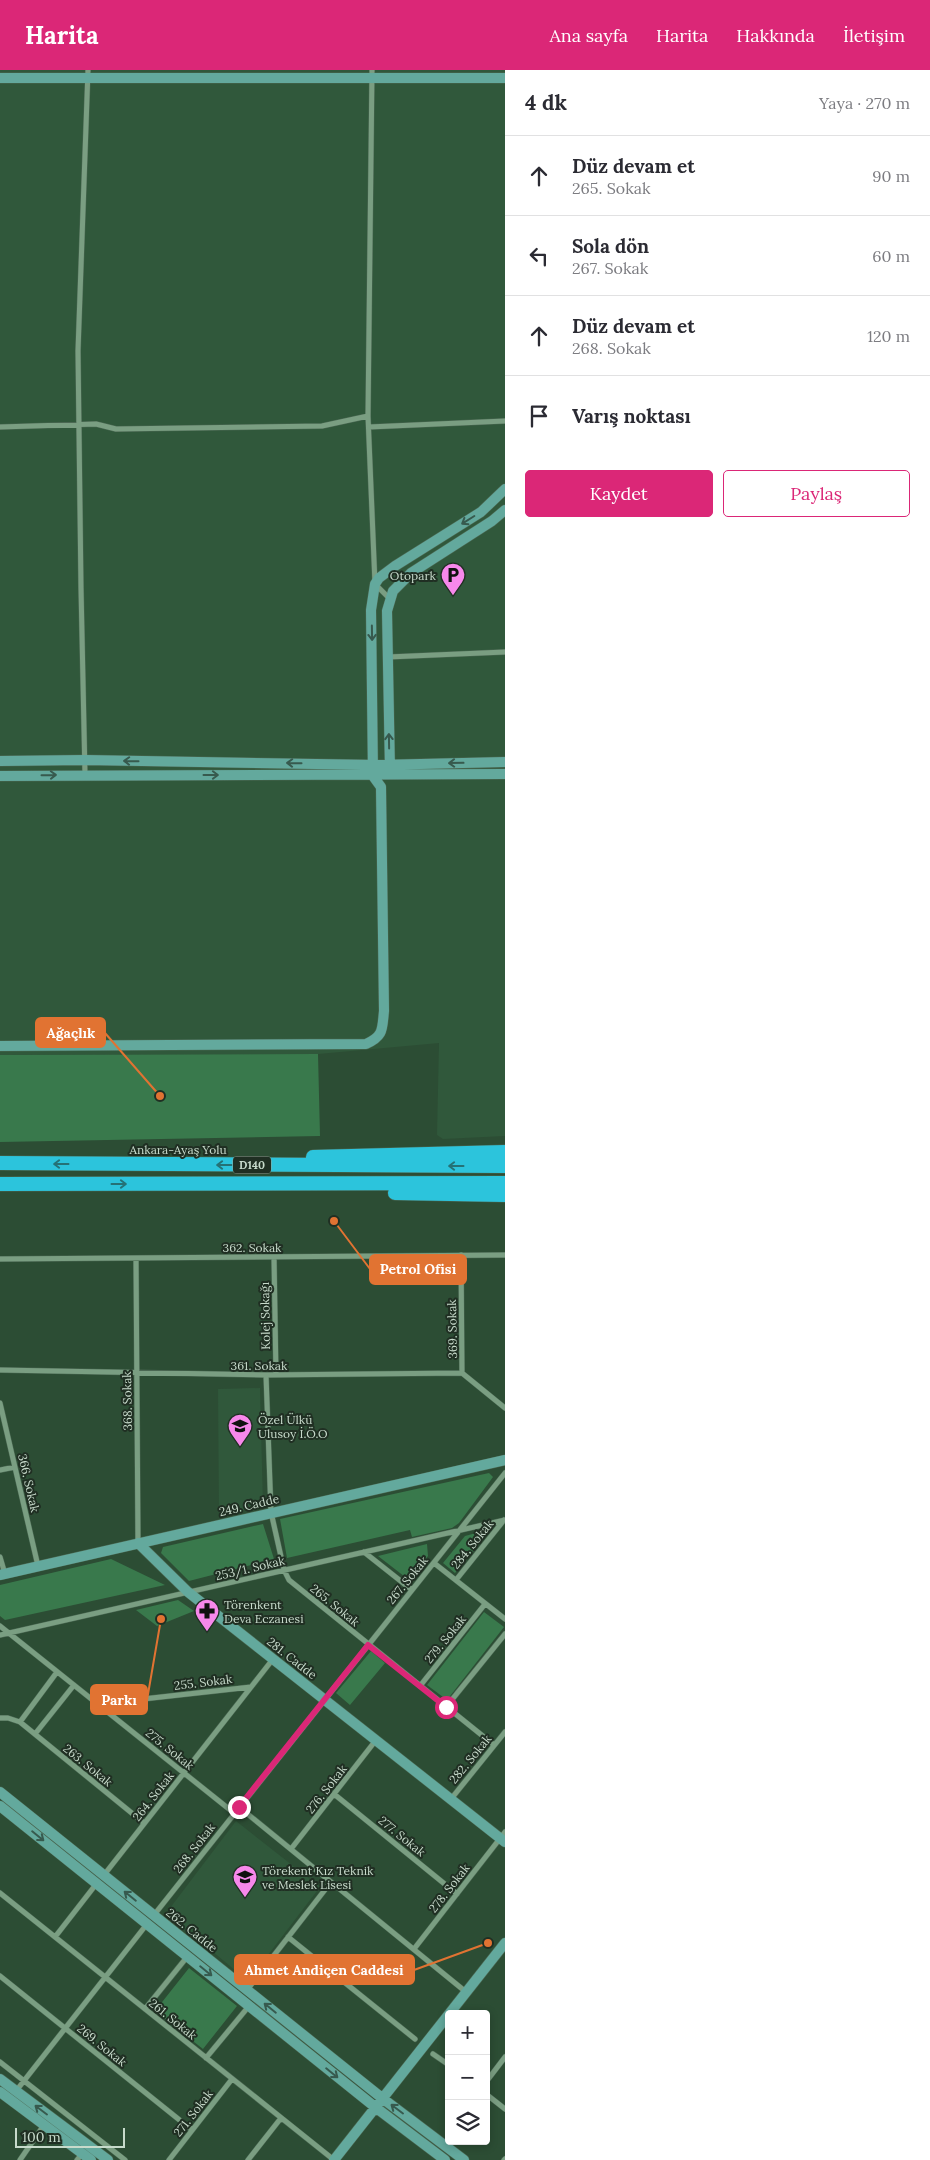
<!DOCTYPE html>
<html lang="tr">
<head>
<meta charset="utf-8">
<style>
  :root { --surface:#fff; --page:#f7f7f7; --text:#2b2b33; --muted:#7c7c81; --line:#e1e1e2; --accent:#db2777 }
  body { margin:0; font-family:Lora,serif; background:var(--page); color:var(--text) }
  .controls { position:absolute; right:15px; bottom:15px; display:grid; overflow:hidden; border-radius:5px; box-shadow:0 2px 8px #0003 }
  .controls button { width:45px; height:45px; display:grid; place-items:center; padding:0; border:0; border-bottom:1px solid var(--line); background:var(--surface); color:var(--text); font:25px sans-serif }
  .scale { position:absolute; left:15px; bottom:12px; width:110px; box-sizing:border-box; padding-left:5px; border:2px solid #c7dacb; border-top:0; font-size:14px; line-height:18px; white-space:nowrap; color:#c7dacb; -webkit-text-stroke:4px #202f23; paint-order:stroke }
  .stop { position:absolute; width:15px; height:15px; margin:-11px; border:4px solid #db2777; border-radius:50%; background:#fff }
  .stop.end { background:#db2777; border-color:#fff; box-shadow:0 1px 5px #0008 }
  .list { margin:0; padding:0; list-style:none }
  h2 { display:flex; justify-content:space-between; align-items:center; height:65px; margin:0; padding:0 20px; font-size:21px }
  h2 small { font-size:16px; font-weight:400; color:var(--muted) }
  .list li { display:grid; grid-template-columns:32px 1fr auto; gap:15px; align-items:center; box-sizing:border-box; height:80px; padding:0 20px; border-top:1px solid var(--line) }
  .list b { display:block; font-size:19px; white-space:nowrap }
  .list p { margin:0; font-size:16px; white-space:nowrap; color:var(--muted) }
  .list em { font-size:16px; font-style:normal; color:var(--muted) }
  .actions { display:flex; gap:10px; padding:15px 20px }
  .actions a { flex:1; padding:11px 0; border:1px solid var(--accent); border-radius:5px; text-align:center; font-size:18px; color:var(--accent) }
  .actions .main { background:var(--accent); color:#fff }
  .icon { flex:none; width:28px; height:28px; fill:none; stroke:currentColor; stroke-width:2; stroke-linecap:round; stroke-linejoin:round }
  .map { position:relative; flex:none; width:505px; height:2090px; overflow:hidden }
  header { display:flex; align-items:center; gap:30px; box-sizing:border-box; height:70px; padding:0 25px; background:var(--accent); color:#fff }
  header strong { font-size:24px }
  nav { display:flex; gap:28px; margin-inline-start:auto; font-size:18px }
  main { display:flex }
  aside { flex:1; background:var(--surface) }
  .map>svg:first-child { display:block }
</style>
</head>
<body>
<header>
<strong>Harita</strong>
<nav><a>Ana sayfa</a><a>Harita</a><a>Hakkında</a><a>İletişim</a></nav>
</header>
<main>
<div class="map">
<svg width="505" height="2090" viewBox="0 0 505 2090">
  <rect width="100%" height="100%" fill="#2c4d34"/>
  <path fill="#30583b" d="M0 0H505V1066L443 1069 437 1065 439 973 318 984 0 985Z
    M260 1318 263 1436 219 1446 218 1319Z
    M236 1751 320 1817 248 1911 170 1846V1838Z"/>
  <path fill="#39794c" d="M318 984 320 1066 0 1072V985Z
    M489 1403 493 1407 459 1453 452 1458 412 1467 410 1460 287 1488 280 1449Z
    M263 1454 274 1489 189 1511 161 1483 163 1477Z
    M491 1459 455 1503 443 1493 465 1466Z
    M427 1474 428 1486 409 1510 378 1486Z
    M111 1489 165 1515 5 1550 0 1546V1515Z
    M178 1530 194 1541 157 1556 136 1540Z
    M484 1542 504 1557 447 1630 427 1615Z
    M371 1581 385 1593 350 1635 336 1623Z
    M189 1898 237 1936 203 1979 155 1941Z"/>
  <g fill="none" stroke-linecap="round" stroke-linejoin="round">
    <defs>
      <path id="street" d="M372 0 368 346 375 514 390 529
        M0 357 96 354 116 359 322 356 368 346
        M369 357 505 351
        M388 587 505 582
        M85 705 81 518 78 281 88 0
        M461 1185 462 1303
        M274 1187 276 1305
        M136 1188 138 1473
        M0 1189 505 1185
        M0 1300 266 1305 462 1303 505 1338
        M266 1305 271 1442 284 1500 289 1510 494 1675
        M0 1333 38 1496
        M0 1400 15 1397
        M364 1482 412 1520
        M0 1487 5 1504
        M434 1493 505 1549
        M456 1510 504 1450
        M0 1556 234 1743
        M0 1565 505 1450
        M420 1616 485 1534
        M98 1634 251 1617
        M446 1637 505 1564
        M0 1648H8L20 1652 57 1602
        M20 1652 144 1753
        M35 1664 74 1615
        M334 1724 457 1824
        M451 1729 505 1662
        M239 1737 466 1922
        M291 1779 376 1670
        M104 1805 273 1589
        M0 1823 334 2090
        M154 1845 505 1403
        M55 1867 97 1813
        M288 1867 415 1969
        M414 1879 505 1762
        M0 1906 192 2060
        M247 1920 331 1812
        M145 1939 187 1887
        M433 1984 449 1995
        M206 1988 249 1936
        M0 1992 125 2090
        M486 2012 505 1987
        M16 2021 147 1854
        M486 2024 505 2039
        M20 2090 44 2055
        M77 2090 82 2084
        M169 2090 232 2009
        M248 2090 281 2048
        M504 2090 505 2089"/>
      <path id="secondary" d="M0 8H505
        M0 691 85 690 378 695 505 692
        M390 701 387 541 393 521 411 503 492 451 505 440
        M0 706 505 704
        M0 976 366 974C384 966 382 959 384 941L381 717 373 706 371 540 375 514 379 508 395 496 481 442 505 419
        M138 1473 188 1522 505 1772
        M0 1505 505 1390
        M0 1722 382 2028 464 2090
        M0 1736 375 2037 445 2090
        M449 1944 505 1873
        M0 2009 108 2090
        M0 2022 91 2090
        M334 2090 449 1944"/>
      <path id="highway" d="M313 1087 505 1082
        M0 1093 505 1096
        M0 1114 505 1113
        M395 1123 505 1125"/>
    </defs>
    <use href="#street" stroke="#4b6853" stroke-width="6"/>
    <use href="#secondary" stroke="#4b6853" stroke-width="11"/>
    <use href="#highway" stroke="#4b6853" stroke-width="15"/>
    <use href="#street" stroke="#7a9e82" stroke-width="5"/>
    <use href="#secondary" stroke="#63a99d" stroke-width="10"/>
    <use href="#highway" stroke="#2cc4dc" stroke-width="14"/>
  </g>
  <defs><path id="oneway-shaft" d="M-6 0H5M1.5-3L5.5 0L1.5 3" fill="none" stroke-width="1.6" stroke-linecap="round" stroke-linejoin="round" transform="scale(1.25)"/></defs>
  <g stroke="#375a4e">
    <use href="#oneway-shaft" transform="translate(468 450) rotate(148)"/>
    <use href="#oneway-shaft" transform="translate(372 563) rotate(89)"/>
    <use href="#oneway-shaft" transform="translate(389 671) rotate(-91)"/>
    <use href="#oneway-shaft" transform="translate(131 691) rotate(-179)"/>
    <use href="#oneway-shaft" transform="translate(294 693) rotate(-179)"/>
    <use href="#oneway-shaft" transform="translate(456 693) rotate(179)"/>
    <use href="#oneway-shaft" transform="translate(49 705) rotate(-1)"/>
    <use href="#oneway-shaft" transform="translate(211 705)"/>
    <use href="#oneway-shaft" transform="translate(38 1766) rotate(39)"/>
    <use href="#oneway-shaft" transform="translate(130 1826) rotate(-141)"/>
    <use href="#oneway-shaft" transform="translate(206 1901) rotate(39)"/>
    <use href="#oneway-shaft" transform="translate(270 1938) rotate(-141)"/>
    <use href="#oneway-shaft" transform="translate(332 2003) rotate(39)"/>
    <use href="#oneway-shaft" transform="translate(397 2039) rotate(-143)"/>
    <use href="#oneway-shaft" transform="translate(41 2040) rotate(-143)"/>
  </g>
  <g stroke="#257276">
    <use href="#oneway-shaft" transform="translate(61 1094) rotate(-180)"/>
    <use href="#oneway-shaft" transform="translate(224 1095) rotate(-180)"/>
    <use href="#oneway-shaft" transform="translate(456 1096) rotate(-180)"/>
    <use href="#oneway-shaft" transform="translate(119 1114)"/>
  </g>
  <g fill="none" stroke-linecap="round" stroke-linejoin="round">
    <path stroke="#db2777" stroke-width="6" d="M239 1737 368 1575 446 1637"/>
  </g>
  <defs>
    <symbol id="parking-pin" viewBox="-11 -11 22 30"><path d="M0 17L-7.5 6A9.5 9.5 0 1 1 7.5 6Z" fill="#f788eb" stroke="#202f23"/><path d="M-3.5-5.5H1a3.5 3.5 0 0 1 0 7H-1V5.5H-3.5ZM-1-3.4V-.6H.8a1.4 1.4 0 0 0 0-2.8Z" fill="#111"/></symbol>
    <symbol id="school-pin" viewBox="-11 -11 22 30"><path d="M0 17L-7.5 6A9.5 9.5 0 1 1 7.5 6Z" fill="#f788eb" stroke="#202f23"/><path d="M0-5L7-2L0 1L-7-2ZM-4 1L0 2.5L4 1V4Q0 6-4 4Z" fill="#111"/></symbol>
    <symbol id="pharmacy-pin" viewBox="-11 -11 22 30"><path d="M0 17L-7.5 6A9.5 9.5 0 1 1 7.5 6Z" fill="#f788eb" stroke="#202f23"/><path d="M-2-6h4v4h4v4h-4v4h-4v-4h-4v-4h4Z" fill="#111"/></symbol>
  </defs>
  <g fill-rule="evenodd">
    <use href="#parking-pin" x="439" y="491" width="28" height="38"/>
    <use href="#school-pin" x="226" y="1342" width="28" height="38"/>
    <use href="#pharmacy-pin" x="193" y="1527" width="28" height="38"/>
    <use href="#school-pin" x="231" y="1793" width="28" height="38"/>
  </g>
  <g text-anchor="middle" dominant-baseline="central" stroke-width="4" stroke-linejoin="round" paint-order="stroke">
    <rect fill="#202f23" stroke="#95a799" stroke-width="1" x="233" y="1086.5" width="38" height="17" rx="4"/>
    <g font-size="11" font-weight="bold" fill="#c7dacb">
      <text x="252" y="1095">D140</text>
    </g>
    <g font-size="12" fill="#c7dacb" stroke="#202f23" text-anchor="start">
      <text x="436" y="505" text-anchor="end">Otopark</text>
      <text x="258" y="1349">Özel Ülkü<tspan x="258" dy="14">Ulusoy İ.Ö.O</tspan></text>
      <text x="224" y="1534">Törenkent<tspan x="224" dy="14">Deva Eczanesi</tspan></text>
      <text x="262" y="1800">Törekent Kız Teknik<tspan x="262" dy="14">ve Meslek Lisesi</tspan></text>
    </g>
    <g font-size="12" fill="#c7dacb" stroke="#202f23">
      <text x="178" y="1079">Ankara-Ayaş Yolu</text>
      <text x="252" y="1177">362. Sokak</text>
      <text transform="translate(265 1246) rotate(-91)">Kolej Sokağı</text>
      <text transform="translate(452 1259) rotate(-91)">369. Sokak</text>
      <text x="259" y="1295">361. Sokak</text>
      <text transform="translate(127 1331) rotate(-91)">368. Sokak</text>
      <text transform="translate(29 1413) rotate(77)">366. Sokak</text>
      <text transform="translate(249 1435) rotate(-13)">249. Cadde</text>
      <text transform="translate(472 1474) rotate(-51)">284. Sokak</text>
      <text transform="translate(250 1498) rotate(-13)">253/1. Sokak</text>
      <text transform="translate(407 1510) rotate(-51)">267. Sokak</text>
      <text transform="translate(335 1535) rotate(39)">265. Sokak</text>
      <text transform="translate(445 1569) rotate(-51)">279. Sokak</text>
      <text transform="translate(292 1588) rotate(38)">281. Cadde</text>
      <text transform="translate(203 1612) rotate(-7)">255. Sokak</text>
      <text transform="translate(170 1679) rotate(39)">275. Sokak</text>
      <text transform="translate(470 1689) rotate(-51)">282. Sokak</text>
      <text transform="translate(88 1695) rotate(39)">263. Sokak</text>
      <text transform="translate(326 1719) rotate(-52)">276. Sokak</text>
      <text transform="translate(153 1726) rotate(-52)">264. Sokak</text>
      <text transform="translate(402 1766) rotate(39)">277. Sokak</text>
      <text transform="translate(194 1778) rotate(-52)">268. Sokak</text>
      <text transform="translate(449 1818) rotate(-52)">278. Sokak</text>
      <text transform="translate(192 1860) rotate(39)">262. Cadde</text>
      <text transform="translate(173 1949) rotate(39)">261. Sokak</text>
      <text transform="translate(102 1975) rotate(39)">269. Sokak</text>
      <text transform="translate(193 2043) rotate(-52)">271. Sokak</text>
    </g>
  </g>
  <path fill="none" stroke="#e17332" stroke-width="2" d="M160 1026L105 963M334 1151L370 1199M161 1549L147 1630M488 1873L414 1900"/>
  <g fill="#e17332" stroke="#202f23" stroke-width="2">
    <circle cx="160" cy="1026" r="5"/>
    <circle cx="334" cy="1151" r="5"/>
    <circle cx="161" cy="1549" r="5"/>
    <circle cx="488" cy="1873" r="5"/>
  </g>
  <g fill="#e17332" stroke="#e17332" stroke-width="2">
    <rect x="36" y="948" width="69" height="29" rx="5"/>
    <rect x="370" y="1185" width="96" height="29" rx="5"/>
    <rect x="91" y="1615" width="56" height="29" rx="5"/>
    <rect x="235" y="1885" width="179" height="29" rx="5"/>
  </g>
  <g font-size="14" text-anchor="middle" font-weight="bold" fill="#fff">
    <text x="71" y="968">Ağaçlık</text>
    <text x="418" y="1204">Petrol Ofisi</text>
    <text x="119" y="1635">Parkı</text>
    <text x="324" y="1905">Ahmet Andiçen Caddesi</text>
  </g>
</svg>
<div class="controls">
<button>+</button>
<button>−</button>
<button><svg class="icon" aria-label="layers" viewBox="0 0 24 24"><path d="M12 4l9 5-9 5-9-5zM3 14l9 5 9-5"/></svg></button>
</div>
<div class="scale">100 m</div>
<div class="stop" style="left:446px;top:1637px"></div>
<div class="stop end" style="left:239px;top:1737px"></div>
</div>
<aside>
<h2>4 dk<small>Yaya · 270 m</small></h2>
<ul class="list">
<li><svg class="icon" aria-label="ahead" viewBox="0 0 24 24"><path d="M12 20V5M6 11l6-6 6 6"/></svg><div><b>Düz devam et</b><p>265. Sokak</p></div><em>90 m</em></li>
<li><svg class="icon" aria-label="left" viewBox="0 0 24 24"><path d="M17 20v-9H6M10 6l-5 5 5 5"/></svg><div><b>Sola dön</b><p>267. Sokak</p></div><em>60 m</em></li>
<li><svg class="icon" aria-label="ahead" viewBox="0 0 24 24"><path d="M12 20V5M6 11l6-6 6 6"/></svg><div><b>Düz devam et</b><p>268. Sokak</p></div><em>120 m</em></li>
<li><svg class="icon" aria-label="arrive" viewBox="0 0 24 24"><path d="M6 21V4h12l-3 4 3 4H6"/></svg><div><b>Varış noktası</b></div></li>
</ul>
<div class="actions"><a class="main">Kaydet</a><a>Paylaş</a></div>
</aside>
</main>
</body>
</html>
